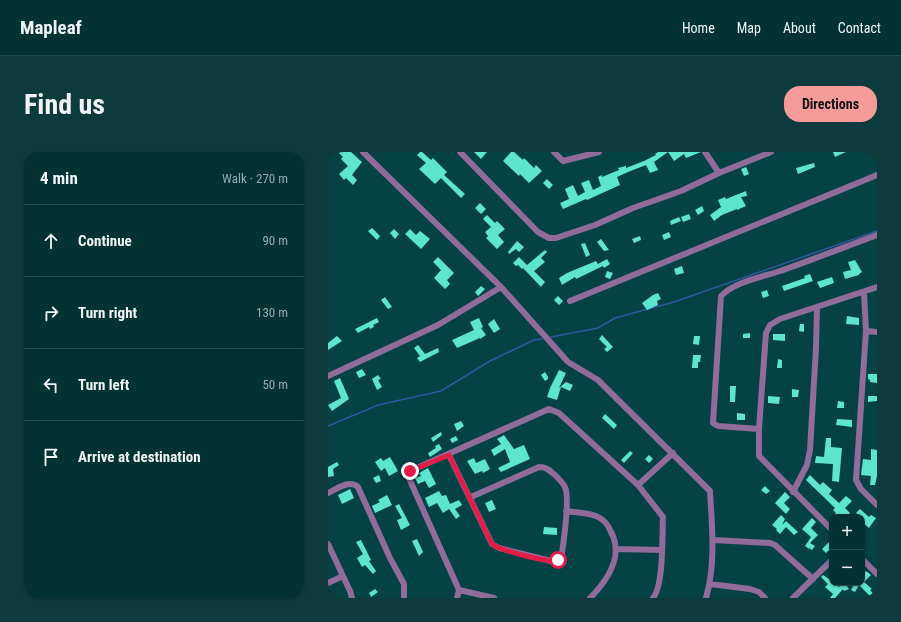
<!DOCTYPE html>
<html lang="en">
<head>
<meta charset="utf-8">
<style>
  :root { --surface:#033234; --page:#0d3a3c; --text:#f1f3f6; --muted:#97aaac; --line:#244d4f; --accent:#f59b9a }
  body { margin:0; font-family:"Roboto Condensed",sans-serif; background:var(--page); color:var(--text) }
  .controls { position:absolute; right:12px; bottom:12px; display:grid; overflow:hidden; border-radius:8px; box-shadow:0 1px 3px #0004 }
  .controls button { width:36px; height:36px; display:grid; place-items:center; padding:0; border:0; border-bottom:1px solid var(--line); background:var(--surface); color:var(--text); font:20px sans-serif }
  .stop { position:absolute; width:12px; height:12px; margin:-9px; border:3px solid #e11d48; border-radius:50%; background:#fff }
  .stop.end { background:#e11d48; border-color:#fff; box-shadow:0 1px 4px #0008 }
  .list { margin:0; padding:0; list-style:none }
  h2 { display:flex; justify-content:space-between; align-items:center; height:52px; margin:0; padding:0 16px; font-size:17px }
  h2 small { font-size:13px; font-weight:400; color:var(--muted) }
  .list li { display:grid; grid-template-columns:26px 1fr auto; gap:12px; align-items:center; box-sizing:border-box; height:72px; padding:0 16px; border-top:1px solid var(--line) }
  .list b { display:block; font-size:15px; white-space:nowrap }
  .list em { font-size:13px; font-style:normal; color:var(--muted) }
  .icon { flex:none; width:22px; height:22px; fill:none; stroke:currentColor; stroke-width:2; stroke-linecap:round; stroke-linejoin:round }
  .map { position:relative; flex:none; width:549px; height:446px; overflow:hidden; border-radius:16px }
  header { display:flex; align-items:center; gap:24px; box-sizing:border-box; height:56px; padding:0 20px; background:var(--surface); border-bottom:1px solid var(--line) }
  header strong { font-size:19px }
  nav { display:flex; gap:22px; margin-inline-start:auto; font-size:14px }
  .intro { display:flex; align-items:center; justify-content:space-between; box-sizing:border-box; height:96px; padding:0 24px }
  h1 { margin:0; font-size:28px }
  .button { padding:10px 18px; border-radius:16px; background:var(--accent); color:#111; font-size:14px; font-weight:700 }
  main { display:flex; gap:24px; padding:0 24px }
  aside { flex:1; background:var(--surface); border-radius:16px; box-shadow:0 1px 3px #0004 }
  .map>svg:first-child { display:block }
</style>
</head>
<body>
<header>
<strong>Mapleaf</strong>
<nav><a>Home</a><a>Map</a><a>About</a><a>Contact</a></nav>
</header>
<div class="intro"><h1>Find us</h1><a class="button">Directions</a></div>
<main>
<aside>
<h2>4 min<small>Walk · 270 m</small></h2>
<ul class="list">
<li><svg class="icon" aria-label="ahead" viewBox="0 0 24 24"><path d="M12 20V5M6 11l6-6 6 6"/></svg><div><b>Continue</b></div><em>90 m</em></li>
<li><svg class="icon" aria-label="right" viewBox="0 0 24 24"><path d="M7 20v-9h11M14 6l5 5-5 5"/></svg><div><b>Turn right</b></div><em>130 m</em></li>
<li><svg class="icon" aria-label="left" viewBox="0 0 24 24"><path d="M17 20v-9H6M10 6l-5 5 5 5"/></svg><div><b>Turn left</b></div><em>50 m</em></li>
<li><svg class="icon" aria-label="arrive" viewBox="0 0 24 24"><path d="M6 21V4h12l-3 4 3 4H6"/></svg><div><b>Arrive at destination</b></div></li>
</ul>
</aside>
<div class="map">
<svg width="549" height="446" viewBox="0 0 549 446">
  <rect width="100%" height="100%" fill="#044245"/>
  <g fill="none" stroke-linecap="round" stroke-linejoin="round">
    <path stroke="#30589e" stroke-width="1.5" d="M223 185 270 176 287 166 346 150 549 79
      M0 274 50 253 113 239 162 209 206 188 214 187"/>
  </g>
  <path fill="#5ee5cf" d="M10 0H23L34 10 24 23 29 28 25 33 18 26 16 28 11 22 20 14 13 7 15 5Z
    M92 0H94L103 8 105 6 119 20 116 23 137 42 133 46 113 26 107 32 91 17 98 11 89 3Z
    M146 0H159L153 7Z
    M183 0H186L195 8 196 6 206 16 208 13 214 19 201 31 192 22 191 24 175 9Z
    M330 0H373L358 6 356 2 346 9 340 0 326 10 330 18 322 21 318 13 300 20 289 25 292 33 259 48 258 47 235 57 232 51 241 47 237 37 245 33 250 44 257 40 253 31 261 28 265 38 273 34 270 25 274 23V25L291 18 290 16 298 14V16L316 9 328 3 327 2Z
    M505 0H518L507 5Z
    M486 11 487 15 470 22 468 16Z
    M418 15 421 22 416 24 413 17Z
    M219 27 225 33 221 37 215 31Z
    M418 39 419 44 413 45 418 54 409 58V57L394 63 386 69 382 63 393 55 390 48 397 45 398 47Z
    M152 51 158 57 153 62 147 56Z
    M374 54 376 59 370 63 367 58Z
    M361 62 363 67 355 70 353 65Z
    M159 63 167 71 169 69 177 77 170 83 176 90 169 97 158 86 160 84 157 80 163 75 155 67Z
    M351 65 353 69 343 73 342 69Z
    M44 76 52 84 49 88 40 79Z
    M66 77 71 82 67 87 62 81Z
    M82 77 88 83 92 79 102 87 93 97 77 82Z
    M341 80 343 85 336 88 334 83Z
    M312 84 313 88 306 91 304 87Z
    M273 87 281 98 276 99 269 90Z
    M189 89 196 95 191 100 188 97 181 102 180 100Z
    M257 91 262 103 258 105 253 92Z
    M217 98 219 100 213 106 217 110 206 119 217 130 213 135 195 116 194 117 190 113 188 114 185 111 191 105 199 113Z
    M110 105 126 121 119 128 122 132 117 137 106 126 113 118 105 110Z
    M279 107 282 112 276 116 275 114 248 127 247 125 234 133 231 126 239 121 268 109 270 112Z
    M527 108 534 120 531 122V123L517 127 515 120 523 118 520 110Z
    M354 114 356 121 348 123 346 117Z
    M279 119 285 121 282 127 277 125Z
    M482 122 485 129 456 139 454 134 477 126 476 124Z
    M504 125 506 131 492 136 489 130Z
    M153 134 157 137 150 144 147 140Z
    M439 138 441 144 435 146 433 140Z
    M330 141 333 147 329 149 330 153 319 158 314 151 325 143Z
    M230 144 235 149 231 153 226 148Z
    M57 145 64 155 60 157 53 148Z
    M519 164 531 166V173L518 172Z
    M49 166 51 170 45 173 46 175 42 177 41 175 30 181 27 177Z
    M151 166 155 175 153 176 158 183 152 187V186L129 196 124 188 146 178 142 170Z
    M166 167 172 177 166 181 160 172Z
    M472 172H476V180L471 179Z
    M422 181V186H415V182Z
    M445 182H457V189L445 188Z
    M274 183 285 195 279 200 276 197 279 195 271 187Z
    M9 184 14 189 0 198V191Z
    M366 184H372L371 193 365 192Z
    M90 193 97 202 110 196 111 200 92 210 89 206 92 204 86 196Z
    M365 203H373L372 210H370V216H364Z
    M450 207 454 208V216H449Z
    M34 217 38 223 31 226 28 220Z
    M231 218 238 221 231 236 238 230 245 233 242 239 233 235 229 248 219 245 222 236Z
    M217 220 220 225V227L217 229 213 223Z
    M540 222H549V231L542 230V228L540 227Z
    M50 223 53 227 50 228 54 235 49 238 44 227Z
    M12 226 21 247 4 259 0 253 13 246 6 229Z
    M402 234H408L407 250H402Z
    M464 237 471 238 470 245H464Z
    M440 244 452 245 451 252 440 251Z
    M540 244H549V249L540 250Z
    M510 249 516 250V256H509Z
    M409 261 417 262V268H409Z
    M277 262 289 273 286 277 274 266Z
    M509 267 524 268V275L508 273Z
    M133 269 136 274 129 279 126 272Z
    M113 280 114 283 105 290 103 286Z
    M176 283 186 297 196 293 202 307 173 320 170 316 182 310 177 297 166 304 163 298 173 292 169 287Z
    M128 284 130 288 124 291 122 287Z
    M498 286H503V295L514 296 511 330 504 329 505 312 487 311 488 304 496 305Z
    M111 292 114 297 102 305 100 301 108 296 107 294Z
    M543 297 549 298V324L547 333H542L543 324 533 323 535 307 543 308Z
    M302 299 305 301 296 311 293 308Z
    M321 303 325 307 321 311 317 307Z
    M62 305 70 319 61 324 57 316 53 319 47 310 53 306 55 309Z
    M146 306 148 311 157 307 162 317 155 321 154 319 147 322 139 309Z
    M9 310 11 313 5 317 6 324 0 325V315Z
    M100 316 108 332 101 336 97 329 90 332 87 326 93 324 91 321Z
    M51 323 53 329 48 331 45 326Z
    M482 323 492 333 495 330 504 338 501 342 511 351 518 344 524 349 517 356 522 361 518 365H504L508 361 505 358 507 356 478 328Z
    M437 334 442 339 438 342 433 338Z
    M22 337 26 346 14 352 10 343Z
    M111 339 114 344 118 343 122 352 131 348 134 353 127 357 132 364 128 367 121 357 115 361 109 351 101 355 97 346Z
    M457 340 462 345 456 351 462 357 458 362 447 351Z
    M59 343 64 353 47 361 44 354 52 350 50 348Z
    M164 348 168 357 161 360 157 351Z
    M71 352 82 373 73 378 69 368 74 366 67 354Z
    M532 357 541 365 543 363 548 366 541 376 534 370V365L528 361Z
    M453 363 457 367 454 373 458 369 470 380 466 383 458 375 452 382 448 378 449 377 444 373Z
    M484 366 488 370 483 376 490 383 482 391 487 394 484 398 481 396V397L477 394 483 385 474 377Z
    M216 375 229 376V383L215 382Z
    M89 387 95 400 91 404 84 389Z
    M33 388 43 408 41 409 48 419 45 422 37 413 34 415 29 406 35 402 28 390Z
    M501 390 504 393V395L498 401 494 397Z
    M538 419 543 423 536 430 544 437 542 438 549 446H544L531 433 527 440 523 438 527 431H534V423Z
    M495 423 504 429V431H506L511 435 517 431H520L518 433 521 437 516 439 515 437 507 446H502L505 442 497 435 500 432 493 425Z
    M47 437 50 440 43 445 41 441Z"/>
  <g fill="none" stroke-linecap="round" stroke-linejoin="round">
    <path stroke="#916b99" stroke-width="6" d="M35 0 173 135 240 210 270 228 382 339C384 375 388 411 378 446
      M132 0 210 80 221 86H228L267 73 305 56 353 39 391 21 443 0
      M226 0 235 9 271 0
      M377 0 391 21
      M536 140 538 179 528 328 533 337 549 353
      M242 149 549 23
      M538 179 549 180
      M0 224 110 173 173 135
      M431 277 390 274 385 271 393 144C407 130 430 126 449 120 482 109 516 95 549 83
      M121 303 164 392 171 396 223 409C229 409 232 406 234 401 236 387 242 347 237 335 235 331 231 327 227 323 222 319 219 315 211 315L143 345
      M310 333 345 301
      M465 340 479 313 482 298 488 196 489 156
      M0 341C9 337 21 327 30 335L62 406 76 432V446
      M238 359C249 361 262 360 272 366 277 369 281 375 283 380 296 404 279 429 262 446
      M504 378 431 304V277L438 181 442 173 452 167 549 135
      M385 388 442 391 447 393 485 427
      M0 392 22 439 24 446
      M289 397 334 398
      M534 407 549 422
      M0 431 15 424
      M382 432 422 437 431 440 437 446
      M131 438 166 446
      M129 446 131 438 80 324 82 319 221 257 231 261 310 333 335 365C334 383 336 433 325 446
      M465 446 504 408"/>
  </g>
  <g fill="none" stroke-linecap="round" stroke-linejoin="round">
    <path stroke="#e11d48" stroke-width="5" d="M82 319 121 303 164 392C171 398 223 412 230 408"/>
  </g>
</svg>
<div class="controls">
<button>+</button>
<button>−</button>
</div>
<div class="stop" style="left:230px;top:408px"></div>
<div class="stop end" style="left:82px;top:319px"></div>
</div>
</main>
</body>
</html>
